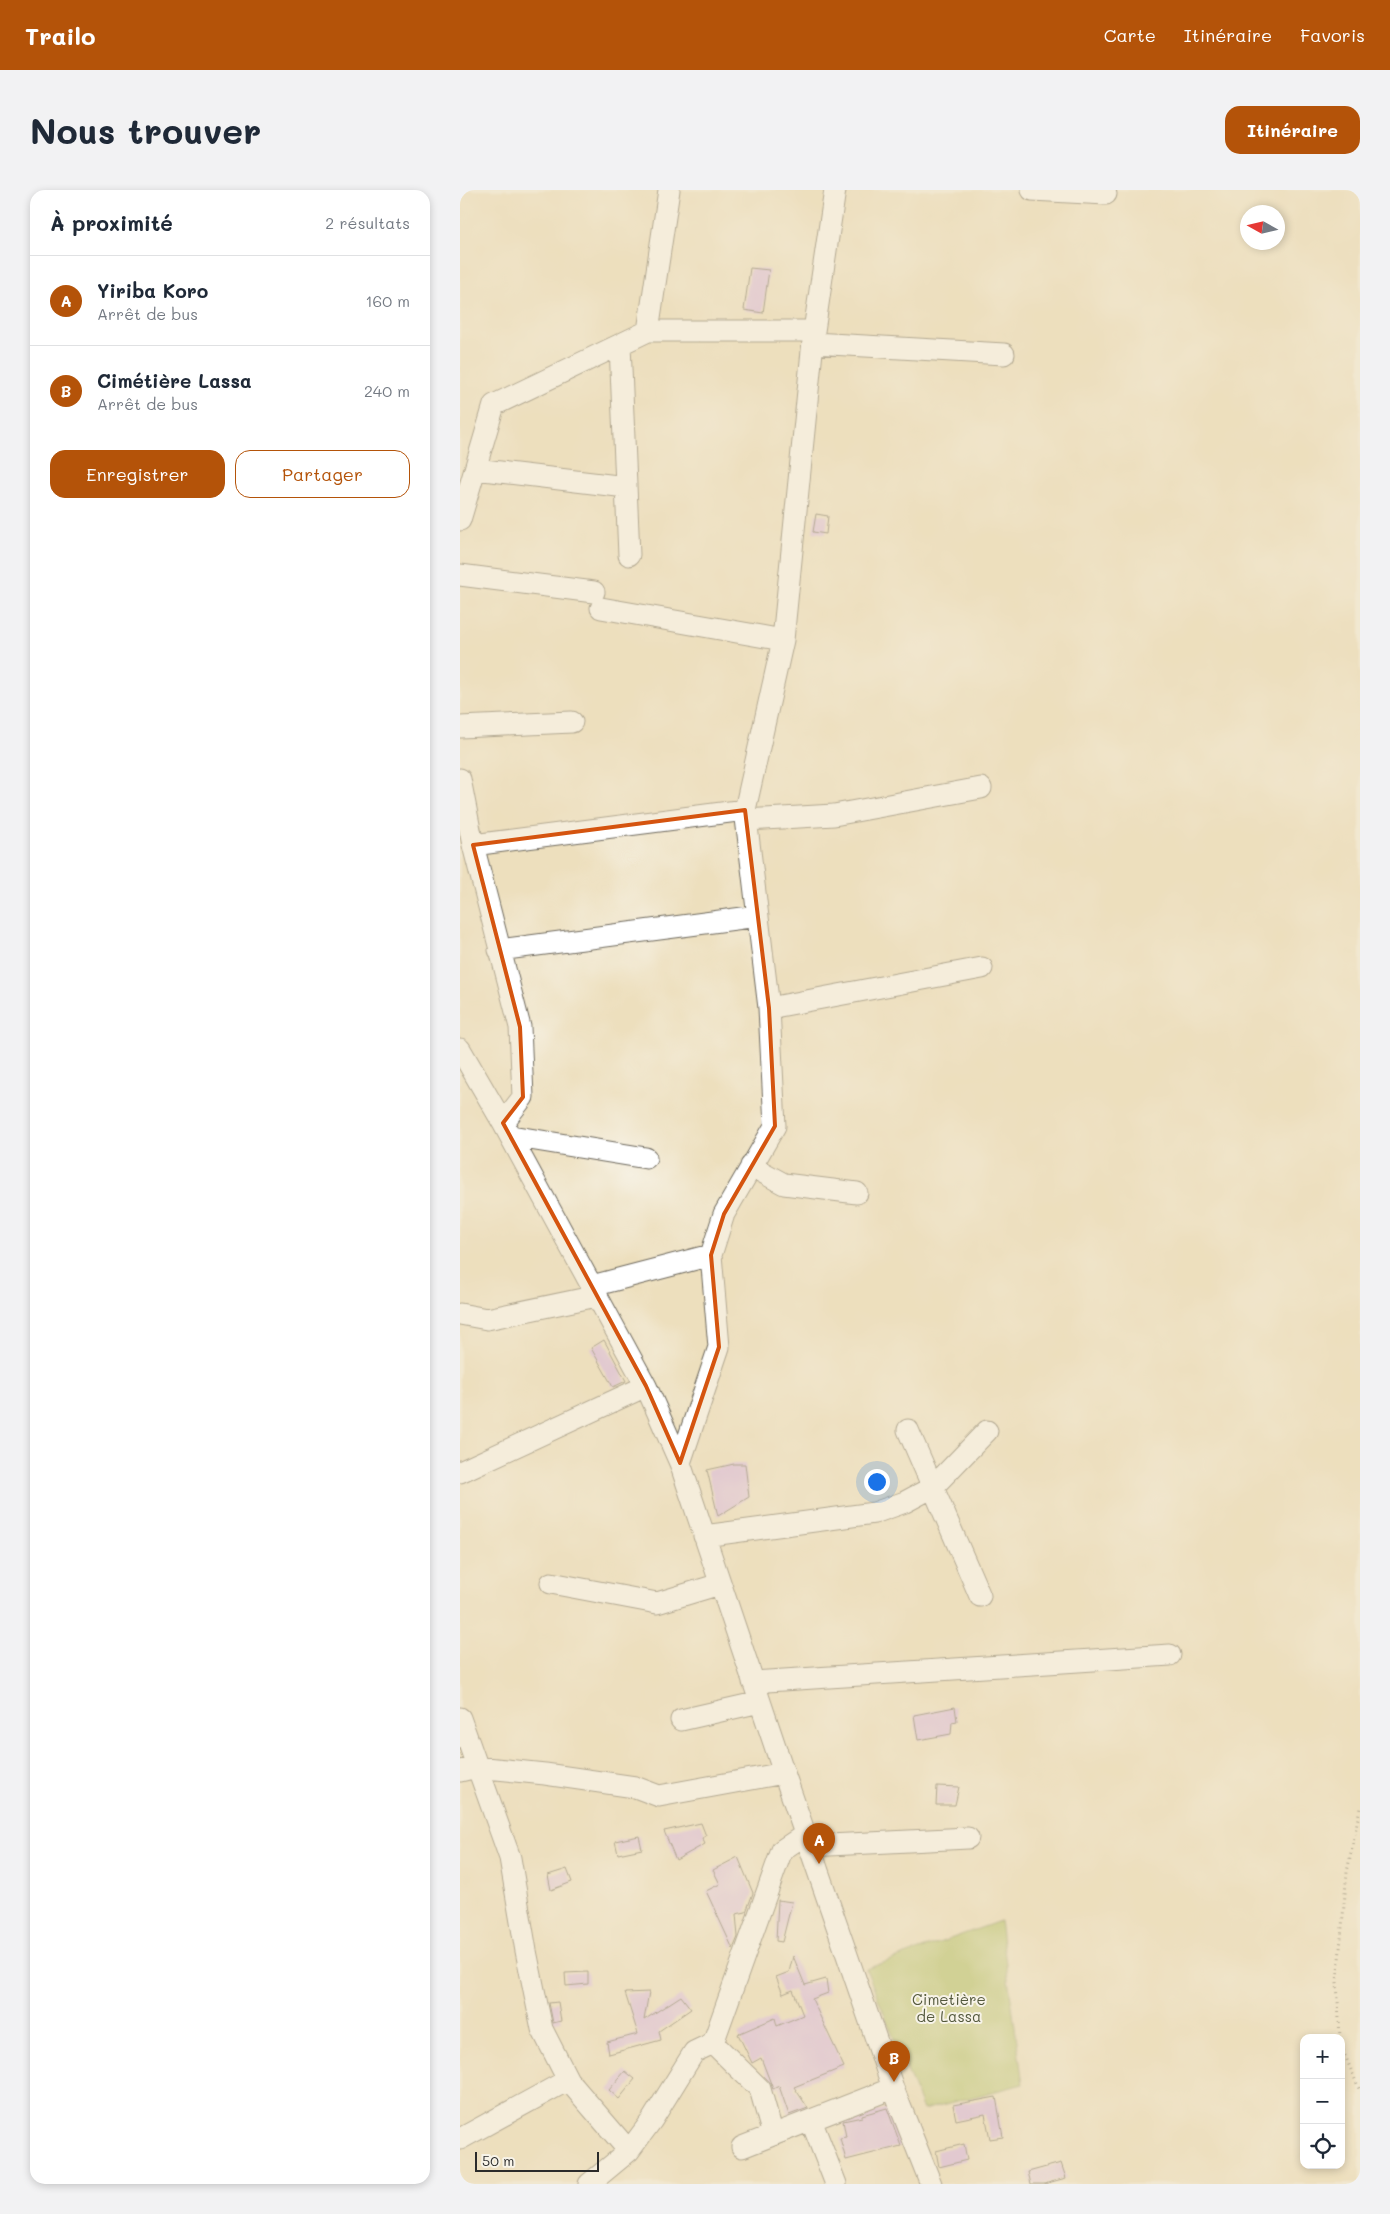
<!DOCTYPE html>
<html lang="fr">
<head>
<meta charset="utf-8">
<style>
  :root { --surface:#fff; --page:#f2f2f3; --text:#1f2937; --muted:#747a83; --line:#e0e1e3; --accent:#b45309 }
  body { margin:0; font-family:Mali,sans-serif; background:var(--page); color:var(--text) }
  .controls { position:absolute; right:15px; bottom:15px; display:grid; overflow:hidden; border-radius:10px; box-shadow:0 2px 8px #0003 }
  .controls button { width:45px; height:45px; display:grid; place-items:center; padding:0; border:0; border-bottom:1px solid var(--line); background:var(--surface); color:var(--text); font:25px sans-serif }
  .compass { position:absolute; left:780px; top:15px; width:45px; height:45px; border-radius:50%; background:var(--surface); box-shadow:0 2px 8px #0003; rotate:278deg }
  .scale { position:absolute; left:15px; bottom:12px; width:124px; box-sizing:border-box; padding-left:5px; border:2px solid #2b2b2b; border-top:0; font-size:14px; line-height:18px; white-space:nowrap; color:#2b2b2b; -webkit-text-stroke:4px #f7f3e8; paint-order:stroke }
  .you { position:absolute; left:416px; top:1291px; width:18px; height:18px; margin:-12px; border:4px solid #fff; border-radius:50%; background:#1a73e8; box-shadow:0 0 0 8px #1a73e833 }
  .badge { display:grid; place-items:center; width:32px; height:32px; border-radius:50%; background:var(--accent); color:#fff; font-size:16px; font-weight:700 }
  .pin { position:absolute; translate:-50% -41px; filter:drop-shadow(0 1px 2px #0008) }
  .pin::after { content:''; position:absolute; top:26px; width:18px; height:15px; background:inherit; clip-path:polygon(0 0,100% 0,50% 100%) }
  .list { margin:0; padding:0; list-style:none }
  h2 { display:flex; justify-content:space-between; align-items:center; height:65px; margin:0; padding:0 20px; font-size:21px }
  h2 small { font-size:16px; font-weight:400; color:var(--muted) }
  .list li { display:grid; grid-template-columns:32px 1fr auto; gap:15px; align-items:center; box-sizing:border-box; height:90px; padding:0 20px; border-top:1px solid var(--line) }
  .list b { display:block; font-size:19px; white-space:nowrap }
  .list p { margin:0; font-size:16px; white-space:nowrap; color:var(--muted) }
  .list em { font-size:16px; font-style:normal; color:var(--muted) }
  .actions { display:flex; gap:10px; padding:15px 20px }
  .actions a { flex:1; padding:11px 0; border:1px solid var(--accent); border-radius:15px; text-align:center; font-size:18px; color:var(--accent) }
  .actions .main { background:var(--accent); color:#fff }
  .icon { flex:none; width:28px; height:28px; fill:none; stroke:currentColor; stroke-width:2; stroke-linecap:round; stroke-linejoin:round }
  .map { position:relative; flex:none; width:900px; height:1994px; overflow:hidden; border-radius:15px }
  header { display:flex; align-items:center; gap:30px; box-sizing:border-box; height:70px; padding:0 25px; background:var(--accent); color:#fff }
  header strong { font-size:24px }
  nav { display:flex; gap:28px; margin-inline-start:auto; font-size:18px }
  .intro { display:flex; align-items:center; justify-content:space-between; box-sizing:border-box; height:120px; padding:0 30px }
  h1 { margin:0; font-size:35px }
  .button { padding:12px 22px; border-radius:15px; background:var(--accent); color:#fff; font-size:18px; font-weight:700 }
  main { display:flex; gap:30px; padding:0 30px }
  aside { flex:1; background:var(--surface); border-radius:15px; box-shadow:0 2px 8px #0003 }
  .map>svg:first-child { display:block }
</style>
</head>
<body>
<header>
<strong>Trailo</strong>
<nav><a>Carte</a><a>Itinéraire</a><a>Favoris</a></nav>
</header>
<div class="intro"><h1>Nous trouver</h1><a class="button">Itinéraire</a></div>
<main>
<aside>
<h2>À proximité<small>2 résultats</small></h2>
<ul class="list">
<li><span class="badge">A</span><div><b>Yiriba Koro</b><p>Arrêt de bus</p></div><em>160 m</em></li>
<li><span class="badge">B</span><div><b>Cimétière Lassa</b><p>Arrêt de bus</p></div><em>240 m</em></li>
</ul>
<div class="actions"><a class="main">Enregistrer</a><a>Partager</a></div>
</aside>
<div class="map">
<svg width="900" height="1994" viewBox="0 0 900 1994">
  <rect width="100%" height="100%" fill="#f7f3e8"/>
  <filter id="ink" filterUnits="userSpaceOnUse"><feTurbulence type="fractalNoise" baseFrequency=".02" numOctaves="2"/><feDisplacementMap in="SourceGraphic" scale="10" xChannelSelector="R" yChannelSelector="G"/><feConvolveMatrix kernelMatrix="1 2 1 2 8 2 1 2 1" color-interpolation-filters="sRGB"/></filter>
  <filter id="wash" filterUnits="userSpaceOnUse"><feTurbulence type="fractalNoise" baseFrequency=".0096" numOctaves="4" result="noise"/><feDisplacementMap in="SourceGraphic" scale="20" xChannelSelector="R" yChannelSelector="G"/><feGaussianBlur stdDeviation="1.12" result="paint"/><feColorMatrix in="noise" values="0 0 0 0 0 0 0 0 0 0 0 0 0 0 0 0 0 1.4 0 .05"/><feComposite in="paint" operator="in"/></filter>
  <g filter="url(#wash)">
    <rect width="100%" height="100%" fill="#eddfbd"/>
    <path fill="#b0c165" stroke="#6e7648" d="M540 1731 563 1894 463 1920 406 1779Z"/>
    <g id="blocks">
      <path fill="#d5b0e7" d="M290 78 309 80 303 123 284 120Z
        M356 324 368 326 366 344 353 342Z
        M144 1150 166 1191 153 1197 131 1158Z
        M274 1274H285L289 1307 258 1326 247 1280Z
        M495 1517 497 1531 492 1532 491 1544 458 1550 454 1525Z
        M477 1596 499 1597 495 1615H476Z
        M241 1633 246 1646 242 1648 245 1654 216 1670 204 1641Z
        M179 1646 182 1659 158 1664 155 1651Z
        M278 1667 293 1703 286 1722 276 1724 278 1747 273 1759 246 1701 260 1694 253 1680Z
        M107 1679 112 1692 91 1700 88 1685Z
        M318 1710 332 1712 322 1752 316 1751Z
        M333 1766 345 1795 366 1789 368 1803 352 1809 384 1877 334 1897 348 1918 329 1925 319 1896 313 1899 301 1868 292 1873 278 1844 315 1828 317 1836 343 1825 333 1800 323 1804 316 1787 329 1782Z
        M128 1782V1794L106 1796 105 1783Z
        M189 1802 184 1830 221 1806 231 1819 199 1841 201 1850 149 1864 147 1852 178 1844 165 1803Z
        M98 1812 101 1831 93 1833 89 1813Z
        M165 1881 175 1889 159 1909 149 1900Z
        M536 1907 543 1947 530 1949 525 1924 496 1930 493 1915Z
        M427 1918 441 1956 386 1970 380 1948 386 1947 383 1931 402 1927V1925Z
        M504 1954 507 1970 479 1977 476 1961Z
        M601 1973 606 1988 584 1994H571L568 1982Z"/>
    </g>
  </g>
  <g filter="url(#ink)">
    <use href="#blocks" fill-opacity="0" stroke="#6f6a5e" stroke-width="1"/>
    <g fill="none" stroke-linecap="round" stroke-linejoin="round">
      <defs>
        <path id="minor" d="M572 0 646 4
          M188 141 209 0
          M353 153 544 164
          M160 155 169 365
          M15 279 166 297
          M0 330 34 215 188 141H354
          M0 385 134 402
          M141 418 323 450
          M0 537 112 532
          M0 589 13 655 60 837 63 907 43 933
          M286 630 374 625 521 598
          M13 655 285 620
          M39 760 298 726
          M309 818 522 778
          M0 859 43 933 186 1196 220 1273 324 1583 433 1898 471 1994
          M51 946 186 968
          M291 976 324 994 397 1003
          M132 1096 251 1065
          M0 1124 27 1129 137 1106
          M448 1240 520 1406
          M220 1273 259 1157 251 1065 264 1024 315 936 309 818 285 620 323 450 354 141 375 0
          M0 1282 186 1196
          M244 1346 414 1323 445 1312 473 1297 527 1241
          M91 1393 197 1413 260 1394
          M293 1492 710 1465
          M0 1528 50 1668 66 1761 82 1839 108 1890 169 1961
          M221 1530 300 1512
          M0 1581 17 1577 85 1584 175 1597 199 1606 324 1583
          M350 1656 508 1648
          M253 1853 300 1899 313 1945
          M351 1930 376 1994
          M0 1949 108 1890
          M282 1957 433 1898
          M129 1994 169 1961 192 1930 234 1862 253 1853 322 1660 346 1644"/>
      </defs>
      <use href="#minor" stroke="#6f6a5e" stroke-width="23"/>
      <path stroke="#6f6a5e" stroke-width="3" stroke-dasharray="1 4" stroke-linecap="butt" d="M880 1848 877 1792 887 1682 900 1618
        M881 1856 900 1901"/>
      <use href="#minor" stroke="#fff" stroke-width="21"/>
    </g>
  </g>
  <path d="M0 0H900V1994H0ZM285 620 309 818 315 936 264 1024 251 1065 259 1157 220 1273 186 1196 43 933 63 907 60 837 13 655Z" fill="#eddfbd" fill-opacity=".55" fill-rule="evenodd"/>
  <path fill="none" stroke="#d5540f" stroke-width="4" stroke-linejoin="round" d="M285 620 309 818 315 936 264 1024 251 1065 259 1157 220 1273 186 1196 43 933 63 907 60 837 13 655Z"/>
  <g text-anchor="middle" dominant-baseline="central" stroke-width="4" stroke-linejoin="round" paint-order="stroke">
    <g font-size="15" fill="#53583c" stroke="#f7f3e8">
      <text x="489" y="1809">Cimetière<tspan x="489" dy="17">de Lassa</tspan></text>
    </g>
  </g>
</svg>
<div class="controls">
<button>+</button>
<button>−</button>
<button><svg class="icon" aria-label="locate" viewBox="0 0 24 24"><circle cx="12" cy="12" r="6"/><path d="M12 2v4M12 18v4M2 12h4M18 12h4"/></svg></button>
</div>
<svg class="compass" viewBox="-18 -18 36 36"><path d="M0-13l5 13h-10z" fill="#e53935"/><path d="M0 13l5-13h-10z" fill="#747a83"/></svg>
<div class="scale">50 m</div>
<div class="you"></div>
<div class="pin badge" style="left:359px;top:1674px">A</div>
<div class="pin badge" style="left:434px;top:1892px">B</div>
</div>
</main>
</body>
</html>
